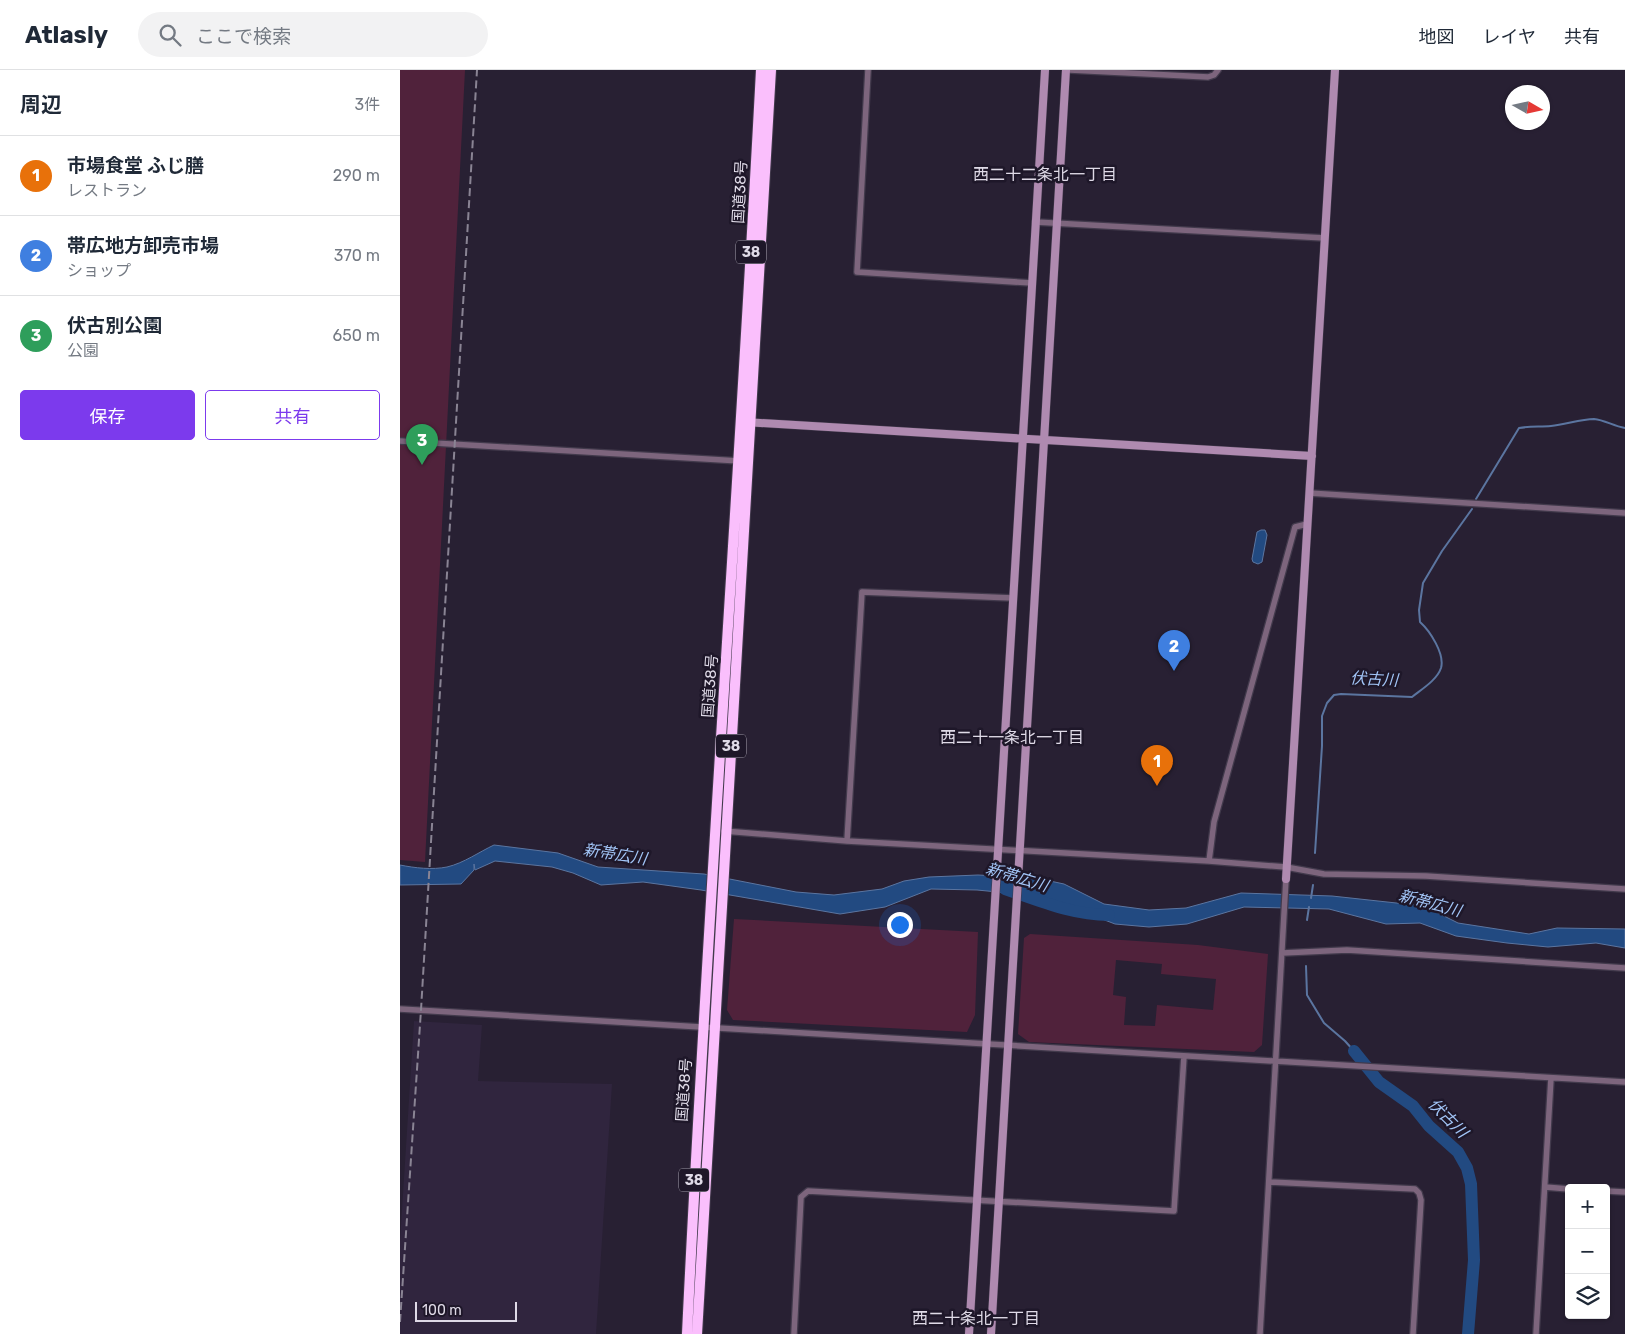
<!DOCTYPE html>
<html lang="ja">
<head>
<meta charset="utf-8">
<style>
  :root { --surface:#fff; --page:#f2f2f3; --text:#1f2937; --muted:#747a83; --line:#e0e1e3; --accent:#7c3aed }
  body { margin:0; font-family:Rubik,"Noto Sans JP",sans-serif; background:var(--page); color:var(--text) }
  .controls { position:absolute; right:15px; bottom:15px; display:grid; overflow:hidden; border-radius:5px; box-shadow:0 1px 4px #0004 }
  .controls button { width:45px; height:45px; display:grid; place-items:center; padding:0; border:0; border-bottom:1px solid var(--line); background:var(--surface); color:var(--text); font:25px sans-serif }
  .compass { position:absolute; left:1105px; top:15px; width:45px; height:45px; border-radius:50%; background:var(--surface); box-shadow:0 1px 4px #0004; rotate:99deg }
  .scale { position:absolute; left:15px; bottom:12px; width:102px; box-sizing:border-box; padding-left:5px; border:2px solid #dfdae7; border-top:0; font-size:14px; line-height:18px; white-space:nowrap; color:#dfdae7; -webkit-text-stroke:4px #1e1729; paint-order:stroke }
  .you { position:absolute; left:499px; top:854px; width:18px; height:18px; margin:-12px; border:4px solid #fff; border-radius:50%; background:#1a73e8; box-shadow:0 0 0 8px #1a73e833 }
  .badge { display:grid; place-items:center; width:32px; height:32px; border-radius:50%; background:var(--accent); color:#fff; font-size:16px; font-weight:700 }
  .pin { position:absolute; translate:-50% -41px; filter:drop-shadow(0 1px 2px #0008) }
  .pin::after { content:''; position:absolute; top:26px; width:18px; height:15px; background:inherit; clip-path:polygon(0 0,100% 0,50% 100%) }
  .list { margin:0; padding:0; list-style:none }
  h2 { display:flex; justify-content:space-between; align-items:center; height:65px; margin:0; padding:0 20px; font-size:21px }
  h2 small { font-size:16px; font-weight:400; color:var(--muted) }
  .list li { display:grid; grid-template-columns:32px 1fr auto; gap:15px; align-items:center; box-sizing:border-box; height:80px; padding:0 20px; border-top:1px solid var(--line) }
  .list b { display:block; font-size:19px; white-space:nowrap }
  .list p { margin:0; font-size:16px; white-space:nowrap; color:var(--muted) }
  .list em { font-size:16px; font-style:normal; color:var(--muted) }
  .actions { display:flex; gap:10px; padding:15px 20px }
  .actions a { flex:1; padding:11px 0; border:1px solid var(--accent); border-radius:5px; text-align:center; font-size:18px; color:var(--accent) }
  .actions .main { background:var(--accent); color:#fff }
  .icon { flex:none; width:28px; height:28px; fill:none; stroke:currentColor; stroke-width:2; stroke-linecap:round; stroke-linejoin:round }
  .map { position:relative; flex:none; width:1225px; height:1264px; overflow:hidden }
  header { display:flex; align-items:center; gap:30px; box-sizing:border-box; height:70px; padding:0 25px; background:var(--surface); border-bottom:1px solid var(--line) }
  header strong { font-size:24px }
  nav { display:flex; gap:28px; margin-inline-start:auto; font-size:18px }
  .search { width:350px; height:45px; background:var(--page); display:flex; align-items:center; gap:12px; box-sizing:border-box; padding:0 18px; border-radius:28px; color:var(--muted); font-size:19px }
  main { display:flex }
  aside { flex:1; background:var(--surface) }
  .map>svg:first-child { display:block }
</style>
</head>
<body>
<header>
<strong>Atlasly</strong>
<div class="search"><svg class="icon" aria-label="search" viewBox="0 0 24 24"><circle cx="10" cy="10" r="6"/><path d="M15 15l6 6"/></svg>ここで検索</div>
<nav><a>地図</a><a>レイヤ</a><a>共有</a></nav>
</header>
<main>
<aside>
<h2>周辺<small>3件</small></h2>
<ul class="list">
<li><span class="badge" style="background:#e8710a">1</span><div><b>市場食堂 ふじ膳</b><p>レストラン</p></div><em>290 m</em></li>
<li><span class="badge" style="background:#3f7fe0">2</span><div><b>帯広地方卸売市場</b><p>ショップ</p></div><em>370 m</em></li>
<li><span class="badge" style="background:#2e9e5b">3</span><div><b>伏古別公園</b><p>公園</p></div><em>650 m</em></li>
</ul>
<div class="actions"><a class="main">保存</a><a>共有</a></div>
</aside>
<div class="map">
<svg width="1225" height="1264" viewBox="0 0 1225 1264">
  <rect width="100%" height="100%" fill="#282033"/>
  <path fill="#30253e" d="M14 951 82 955 78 1011 212 1014 196 1264H0V1171Z"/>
  <path fill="#50223b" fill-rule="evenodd" d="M0 0H65L25 792 0 790Z
    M334 849 578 862 575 945 567 962 333 950 327 940Z
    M630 864 798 875 868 884 862 975 854 982 629 972 618 964 624 868ZM716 890 762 894 761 904 816 909 813 940 757 935 755 956 724 955 726 927 713 925Z"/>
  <path fill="#224a81" stroke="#5b75a0" d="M861 460H865L867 465 862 492 858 494 853 492 852 489 857 462Z
    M94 775 158 783 198 797 304 804 396 822 434 825 482 819 504 811 529 807 578 805 636 808 664 814 704 834 749 840 786 838 841 823 932 826 1024 836 1058 853 1129 864 1157 858 1225 859V878L1196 873 1148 877 1107 873 1056 866 1020 853 986 854 929 839 844 837 787 854 749 857 715 854 663 834 639 826 577 820 531 819 485 837 440 844 301 820 243 812 201 815 173 803 152 797 95 791 75 800 74 794V800L61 814 0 815V795C15 798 32 800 47 797 64 793 79 782 94 775Z"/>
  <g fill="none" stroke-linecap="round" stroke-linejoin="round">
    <path stroke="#5b75a0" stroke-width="2" d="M1076 429 1119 358C1130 356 1140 357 1151 356 1165 355 1180 349 1194 349 1205 350 1213 356 1225 358
      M915 783 922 676V646L927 633 934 625 941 624 1012 627C1022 619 1037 610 1041 598 1045 584 1030 561 1020 552L1019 540 1023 513 1042 481 1072 439
      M911 828 913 815
      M907 850 909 837
      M906 896 907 925 924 953 945 971 954 981"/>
    <path stroke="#224a81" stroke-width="12" d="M605 819C640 831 672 845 709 845
      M954 981 979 1012 1013 1036 1029 1056 1058 1082 1067 1098 1071 1114 1074 1190 1068 1264"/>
    <defs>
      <path id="street" d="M468 0 457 202 632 213
        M670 0 808 7 814 5 818 0
        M635 152 925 168
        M0 371 340 391
        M909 423 1225 443
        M324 761 447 771 809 791 886 797 924 804 1026 806 1225 819
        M447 771 462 522 613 528
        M809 791 814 752 895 457 907 454
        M882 883 947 880 1225 898
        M0 939 1225 1012
        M869 1112 1015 1119 1019 1123 1021 1130 1013 1264
        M1145 1117 1169 1119
        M1206 1121 1225 1122
        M394 1264 401 1127 408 1121 774 1141 784 986
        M860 1264 886 809
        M1136 1264 1151 1008"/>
      <path id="secondary" d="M345 352 912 386
        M886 809 935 0
        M569 1264 645 0
        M591 1264 666 0"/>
      <path id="highway" d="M287 1264C307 842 339 421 361 0
        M297 1264 371 0"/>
    </defs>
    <use href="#street" stroke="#423a4c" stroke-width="8"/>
    <use href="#secondary" stroke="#423a4c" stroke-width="9"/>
    <use href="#highway" stroke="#423a4c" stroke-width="12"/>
    <use href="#street" stroke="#7d657d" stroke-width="5.5"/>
    <use href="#secondary" stroke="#af8ab0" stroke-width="8"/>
    <use href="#highway" stroke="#fabffc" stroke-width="10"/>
    <path stroke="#8a8494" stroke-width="2" stroke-dasharray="8 4" stroke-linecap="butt" d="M0 1252 21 940 77 0"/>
  </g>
  <g text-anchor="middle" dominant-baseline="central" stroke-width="5" stroke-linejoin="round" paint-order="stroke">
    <g fill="#1e1729" stroke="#a5a0ae" stroke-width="1">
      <rect x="336" y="170.5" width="30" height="23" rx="4"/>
      <rect x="316" y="664.5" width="30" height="23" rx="4"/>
      <rect x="279" y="1098.5" width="30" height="23" rx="4"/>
    </g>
    <g font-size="14" font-weight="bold" fill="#dfdae7">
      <text x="351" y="182">38</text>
      <text x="331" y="676">38</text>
      <text x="294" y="1110">38</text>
    </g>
    <g font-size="15" fill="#dfdae7" stroke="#1e1729">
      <text transform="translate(340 122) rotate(-87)">国道38号</text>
      <text transform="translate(310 616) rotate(-86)">国道38号</text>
      <text transform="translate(284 1020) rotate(-86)">国道38号</text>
    </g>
    <g font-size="16" fill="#dfdae7" stroke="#1e1729">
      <text x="645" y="104">西二十二条北一丁目</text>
      <text x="612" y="667">西二十一条北一丁目</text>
      <text x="576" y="1248">西二十条北一丁目</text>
    </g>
    <g font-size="16" font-style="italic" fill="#a2c5f7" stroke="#1e1729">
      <text transform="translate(974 609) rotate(3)">伏古川</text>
      <text transform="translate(215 784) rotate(9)">新帯広川</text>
      <text transform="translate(617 807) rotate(17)">新帯広川</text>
      <text transform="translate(1030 833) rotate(15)">新帯広川</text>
      <text transform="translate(1048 1048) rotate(45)">伏古川</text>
    </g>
  </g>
</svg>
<div class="controls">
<button>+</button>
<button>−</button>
<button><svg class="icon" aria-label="layers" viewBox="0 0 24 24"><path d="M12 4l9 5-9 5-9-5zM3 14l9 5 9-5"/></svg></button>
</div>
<svg class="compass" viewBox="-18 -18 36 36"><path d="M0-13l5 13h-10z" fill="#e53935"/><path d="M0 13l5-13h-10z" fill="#747a83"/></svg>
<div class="scale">100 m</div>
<div class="you"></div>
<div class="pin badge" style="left:757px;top:716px;background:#e8710a">1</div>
<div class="pin badge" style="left:774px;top:601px;background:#3f7fe0">2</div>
<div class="pin badge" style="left:22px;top:395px;background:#2e9e5b">3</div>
</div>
</main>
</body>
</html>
